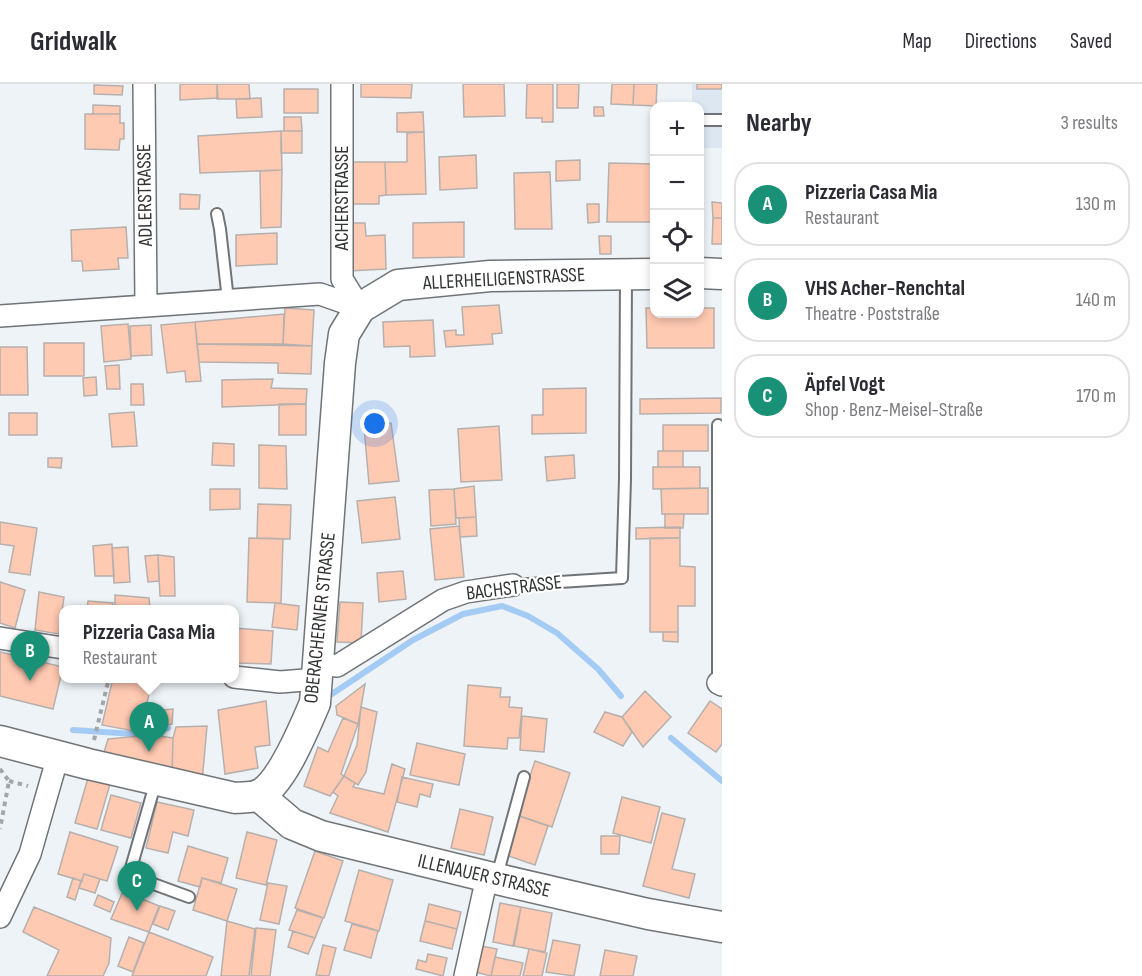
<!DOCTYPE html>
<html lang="en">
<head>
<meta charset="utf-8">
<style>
  :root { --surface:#fff; --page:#f2f2f3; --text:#2b2b33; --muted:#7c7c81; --line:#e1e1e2; --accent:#199176 }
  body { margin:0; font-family:"Sofia Sans Condensed",sans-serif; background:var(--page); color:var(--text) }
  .controls { position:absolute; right:18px; top:18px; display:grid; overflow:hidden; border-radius:12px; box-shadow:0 3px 9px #0003 }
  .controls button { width:54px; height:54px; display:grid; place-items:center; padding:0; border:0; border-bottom:2px solid var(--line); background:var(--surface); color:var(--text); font:30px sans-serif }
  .you { position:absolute; left:375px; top:340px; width:21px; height:21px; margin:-15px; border:4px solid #fff; border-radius:50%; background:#1a73e8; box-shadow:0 0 0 9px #1a73e833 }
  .badge { display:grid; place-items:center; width:39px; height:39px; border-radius:50%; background:var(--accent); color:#fff; font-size:20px; font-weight:700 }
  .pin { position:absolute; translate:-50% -50px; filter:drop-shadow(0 2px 3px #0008) }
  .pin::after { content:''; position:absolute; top:32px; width:21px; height:18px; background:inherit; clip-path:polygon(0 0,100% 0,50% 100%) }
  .popup { position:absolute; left:59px; top:521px; width:180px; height:78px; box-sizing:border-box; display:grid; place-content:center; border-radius:12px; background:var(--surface); filter:drop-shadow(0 2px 4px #0005); font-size:20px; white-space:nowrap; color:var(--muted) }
  .popup b { font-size:22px; color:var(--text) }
  .popup::after { content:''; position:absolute; left:50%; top:100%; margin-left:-12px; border:12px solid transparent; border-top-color:var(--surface) }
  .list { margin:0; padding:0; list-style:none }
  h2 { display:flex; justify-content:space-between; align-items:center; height:78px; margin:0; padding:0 24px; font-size:26px }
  h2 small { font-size:20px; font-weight:400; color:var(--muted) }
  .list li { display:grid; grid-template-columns:39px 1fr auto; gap:18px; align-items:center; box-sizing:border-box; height:84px; margin:0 12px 12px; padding:0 12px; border:2px solid var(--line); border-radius:24px }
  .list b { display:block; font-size:22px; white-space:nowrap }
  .list p { margin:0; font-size:20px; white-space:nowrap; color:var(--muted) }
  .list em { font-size:20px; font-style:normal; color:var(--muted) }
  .icon { flex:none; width:33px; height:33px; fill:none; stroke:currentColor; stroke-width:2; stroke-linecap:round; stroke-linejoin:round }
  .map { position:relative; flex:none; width:722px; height:892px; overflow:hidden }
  header { display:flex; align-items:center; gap:36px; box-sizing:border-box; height:84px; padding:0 30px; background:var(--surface); border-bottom:2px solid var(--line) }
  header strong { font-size:28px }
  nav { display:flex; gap:33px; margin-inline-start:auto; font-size:21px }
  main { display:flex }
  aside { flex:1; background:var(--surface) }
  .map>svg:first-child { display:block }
</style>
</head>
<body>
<header>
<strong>Gridwalk</strong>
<nav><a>Map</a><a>Directions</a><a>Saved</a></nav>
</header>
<main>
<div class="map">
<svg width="722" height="892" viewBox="0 0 722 892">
  <rect width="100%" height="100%" fill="#eef3f7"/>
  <path fill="#dde7f2" d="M692 0H722V64H700V22H692Z"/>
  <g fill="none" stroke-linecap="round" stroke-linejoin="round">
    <path stroke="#a4cbf3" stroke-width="6" d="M332 610 413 556 463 530 502 522 528 532 557 549 598 585 621 612
      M73 646 134 650 168 644
      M671 654 722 697"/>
  </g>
  <path fill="#ffc9b2" stroke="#b6b0ad" stroke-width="1.5" d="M180 0H217L218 14 180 16Z
    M217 0H249L250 15H217Z
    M361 0H412L411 14 361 13Z
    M463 0H504L505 32 464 33Z
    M527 0H553V38H542V34H526Z
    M557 0H579L578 24H557Z
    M612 0H634L633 21 611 20Z
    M634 0H657L656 22 633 21Z
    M697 0H722V5H697Z
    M94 1 123 2 122 11 94 10Z
    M284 5H318V29H284Z
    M261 14 262 33 237 34 236 15Z
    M93 21 120 22V30H93Z
    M594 23H603L604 32H594Z
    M423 28 424 48H397V29Z
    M85 30H120V39H124V55H120L119 66 85 65Z
    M284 33H301L302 47H284Z
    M281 47H302V69H281Z
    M281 47 282 86 200 89 198 52Z
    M424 48 426 110 386 111 385 78H407V49Z
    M476 71 477 104 440 106 439 73Z
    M580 76V96L556 97V77Z
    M349 78H385L386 111 379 112V120H349Z
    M609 79 654 80V138H607Z
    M282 86 281 143 261 144 260 87Z
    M550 88 552 145H515L514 89Z
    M180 110 200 111 199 125H180Z
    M712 118 722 119V134H713Z
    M587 120H599V138L588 139Z
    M713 134H722V160H712Z
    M464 138V173L413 174V139Z
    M346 139H365L366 152 385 151 386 185 348 187Z
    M126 143 128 174H118L119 185 83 187 82 177H72L71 146Z
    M277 149V180L236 182V151Z
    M599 152H611V170H600Z
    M499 221 502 249 492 250 493 260 446 263 444 247 456 246V251H464L462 223Z
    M285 224 314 226 312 262 283 260Z
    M646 224H654V230H700V224H714V264H647Z
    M284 230 283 260H197L195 238Z
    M433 236 435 272 410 273V262L384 263 383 238Z
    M195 238 201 297 186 298 185 287 167 289 161 241Z
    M128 240 131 275 104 278 101 242Z
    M151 241 152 271 131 272 130 242Z
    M44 259H84V292H44Z
    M197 260 312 262 311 290 278 289V279L199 278Z
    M0 263H27L28 311H0Z
    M119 281 120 305H107L105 282Z
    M96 293 97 311 84 312 83 294Z
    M273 295 271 304 307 305 306 320 222 323V296Z
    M131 300H143L144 321H131Z
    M586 304V349L532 350V331H543V305Z
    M721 314V329L640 330V315Z
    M279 320H306V351H279Z
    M134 328 137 362 112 363 109 330Z
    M9 329H37V351H9Z
    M391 339 399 397 369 400 364 343Z
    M663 341H708V367H663Z
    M499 342 502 396 461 398 458 345Z
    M213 359 234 360V382L212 381Z
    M259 361 286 362 287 405 259 404Z
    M658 367H683V383H658Z
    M574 371 575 394 547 397 545 373Z
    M48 374H62L61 384 48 383Z
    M653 383H700V404L653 405Z
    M474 402 476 433 456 434 454 405Z
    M708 404V430H662L661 405Z
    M210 405H240V425L210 426Z
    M454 405 456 440 431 442 429 406Z
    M395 413 400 455 362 459 357 417Z
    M258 420 291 421 290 455 257 454Z
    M665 430H684L683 444H665Z
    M476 433 477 452 460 453 459 434Z
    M0 438 37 444 30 491 9 488 14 462 0 460Z
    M459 442 464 493 435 496 430 445Z
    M680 443V454L636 455V444Z
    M249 454 283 455 281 519 247 518Z
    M650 454H680V482L695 483V522H678V548H650Z
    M112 460 114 492H95L93 462Z
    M128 463 130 498 114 499 112 464Z
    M158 471 159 497 148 498 145 472Z
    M158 471 174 473 175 512H160Z
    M403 487 406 515 379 518 377 489Z
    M0 498 25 506 15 544 0 539Z
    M39 508 64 513 59 550 35 546Z
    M115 511 149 514 150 526H115Z
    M88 517 113 519 112 526H87Z
    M340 518 363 519 361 559 337 558Z
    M275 519 299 522 297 546 272 543Z
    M205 522V526H171V524Z
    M234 544 273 547 271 580 234 579Z
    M663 548H678V558L663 557Z
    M0 568 63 583 53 625 0 612Z
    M113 594H153L145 627 140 628 134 647 102 641Z
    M365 600 358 640 337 631 336 622Z
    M468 601 501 604 500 613H510L509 623 522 624 519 654H508L507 665 464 662Z
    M645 607 671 633 643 663 622 633Z
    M266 617 270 661 255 663 258 684 225 690 218 626Z
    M710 617 722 625V660L716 668 688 649Z
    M361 623 377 628 366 688 358 701 344 692 357 661Z
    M173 625 172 640 134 647 140 628Z
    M605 628 622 633 632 648 623 662 594 648Z
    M522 632 547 635 544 668 520 666Z
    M343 634 358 640 341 690 344 692 330 712 304 702 318 663 328 668Z
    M207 642 202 698 172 689 173 654 176 643Z
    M152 651 173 654 172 689 103 672 108 655Z
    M417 659 465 670 459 701 410 691Z
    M535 677 570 689 552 743 517 731Z
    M392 680 405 685 388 748 330 729 338 712 333 708 344 692 355 699 353 703 384 710Z
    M402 693 433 700 430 713 420 710 417 723 397 718Z
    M88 694 110 700 97 745 75 739Z
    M111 711 141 719 131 754 101 746Z
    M622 713 660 723 651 759 613 749Z
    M157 718 194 726 188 752 173 748 168 769 146 764Z
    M460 725 493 733 484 771 451 764Z
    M662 729 685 735 672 785 695 790 689 814 643 802Z
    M519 732 548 742 535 781 506 771Z
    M70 748 118 763 107 797 84 790 82 797 58 790Z
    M247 748 277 756 266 801 236 794Z
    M601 752H620L619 770H601Z
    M188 762 228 774 221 799 202 794 200 803 178 797Z
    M315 767 343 777 324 834 295 824Z
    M359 786 393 796 379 847 345 837Z
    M84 790 100 795 95 809 79 804Z
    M73 794 81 797 75 816 67 813Z
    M202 794 237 805 227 837 193 826Z
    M268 799 287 802 279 840 260 836Z
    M123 807 159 822 149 848 111 835Z
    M98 811 114 818 110 828 94 821Z
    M500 819 521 823 513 862 493 858Z
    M429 820 461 828 457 845 425 837Z
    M160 822 175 827 168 846 153 840Z
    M34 823 111 854 109 879 103 892H47L59 866 23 848Z
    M521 823 552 829 545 868 514 862Z
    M297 826 323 834 315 854 289 846Z
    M227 837 255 845 249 892H221Z
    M425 837 457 845 452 865 420 857Z
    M352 840 378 847 371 874 344 866Z
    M256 844 276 846 270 892H251Z
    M293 847 315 854 308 870 288 863Z
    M149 848 213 873 206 892H132Z
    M129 853 144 859 133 888 118 882Z
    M553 856 580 861 574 892 546 888Z
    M323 861 336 864 329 892 316 891Z
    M481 862 497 865 491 892 475 888Z
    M529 865 547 869 542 892H523Z
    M605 866 637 872 633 892H600Z
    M428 870 447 874 443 892 416 885 418 876 426 878Z
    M495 873 523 879 520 892H491Z"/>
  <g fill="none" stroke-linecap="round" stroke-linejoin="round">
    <defs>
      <path id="lane" d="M705 36H722
        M217 130 220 145 228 216
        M513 501 622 494 625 395 626 192
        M718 599V341
        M156 697 129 791 189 813
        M497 792 524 693"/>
      <path id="street" d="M144 0 146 221
        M342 0V195L360 224
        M0 232 320 210 360 224
        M0 554 63 564
        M318 580 337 582 443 516 466 508 513 501
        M234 593 280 598 317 595
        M718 599 722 601
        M0 833 30 770 58 672
        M465 892 487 793"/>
      <path id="secondary" d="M700 189 722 190
        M0 657 88 680 235 714C242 713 252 714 259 711 282 700 305 642 315 619L340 279 344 250 360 224 398 201 490 192 654 190
        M258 711 292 740 321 752 497 795 648 830 722 843"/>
    </defs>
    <use href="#lane" stroke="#707478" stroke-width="14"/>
    <use href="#street" stroke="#707478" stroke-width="24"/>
    <use href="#secondary" stroke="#707478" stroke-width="33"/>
    <path stroke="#a2a6a9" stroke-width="4" stroke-dasharray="4.5 4.5" stroke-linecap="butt" d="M94 656 109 594
      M0 685 9 697 0 745
      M9 697 28 702"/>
    <use href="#lane" stroke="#fff" stroke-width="10"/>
    <use href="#street" stroke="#fff" stroke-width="21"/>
    <use href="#secondary" stroke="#fff" stroke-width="30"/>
  </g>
  <g text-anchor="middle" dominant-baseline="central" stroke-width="4.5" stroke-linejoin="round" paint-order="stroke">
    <g font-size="20" fill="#313335" stroke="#fff">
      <text transform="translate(145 111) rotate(-91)">ADLERSTRASSE</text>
      <text transform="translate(342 114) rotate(-90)">ACHERSTRASSE</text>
      <text transform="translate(504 195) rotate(-3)">ALLERHEILIGENSTRASSE</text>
      <text transform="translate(514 504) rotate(-7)">BACHSTRASSE</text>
      <text transform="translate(320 534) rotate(-84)">OBERACHERNER STRASSE</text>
      <text transform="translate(484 792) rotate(13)">ILLENAUER STRASSE</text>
    </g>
  </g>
</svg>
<div class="controls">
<button>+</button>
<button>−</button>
<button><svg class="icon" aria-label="locate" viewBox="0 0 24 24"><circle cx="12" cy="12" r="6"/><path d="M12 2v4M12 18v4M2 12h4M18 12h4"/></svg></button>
<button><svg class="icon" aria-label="layers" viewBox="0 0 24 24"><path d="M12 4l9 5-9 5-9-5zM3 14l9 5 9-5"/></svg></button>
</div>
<div class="you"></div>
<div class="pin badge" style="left:149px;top:668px">A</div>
<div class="popup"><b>Pizzeria Casa Mia</b>Restaurant</div>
<div class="pin badge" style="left:30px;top:597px">B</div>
<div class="pin badge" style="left:137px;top:827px">C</div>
</div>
<aside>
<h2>Nearby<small>3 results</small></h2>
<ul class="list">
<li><span class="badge">A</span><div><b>Pizzeria Casa Mia</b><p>Restaurant</p></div><em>130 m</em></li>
<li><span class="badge">B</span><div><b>VHS Acher-Renchtal</b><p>Theatre · Poststraße</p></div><em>140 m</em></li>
<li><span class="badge">C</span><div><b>Äpfel Vogt</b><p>Shop · Benz-Meisel-Straße</p></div><em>170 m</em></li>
</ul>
</aside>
</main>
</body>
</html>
